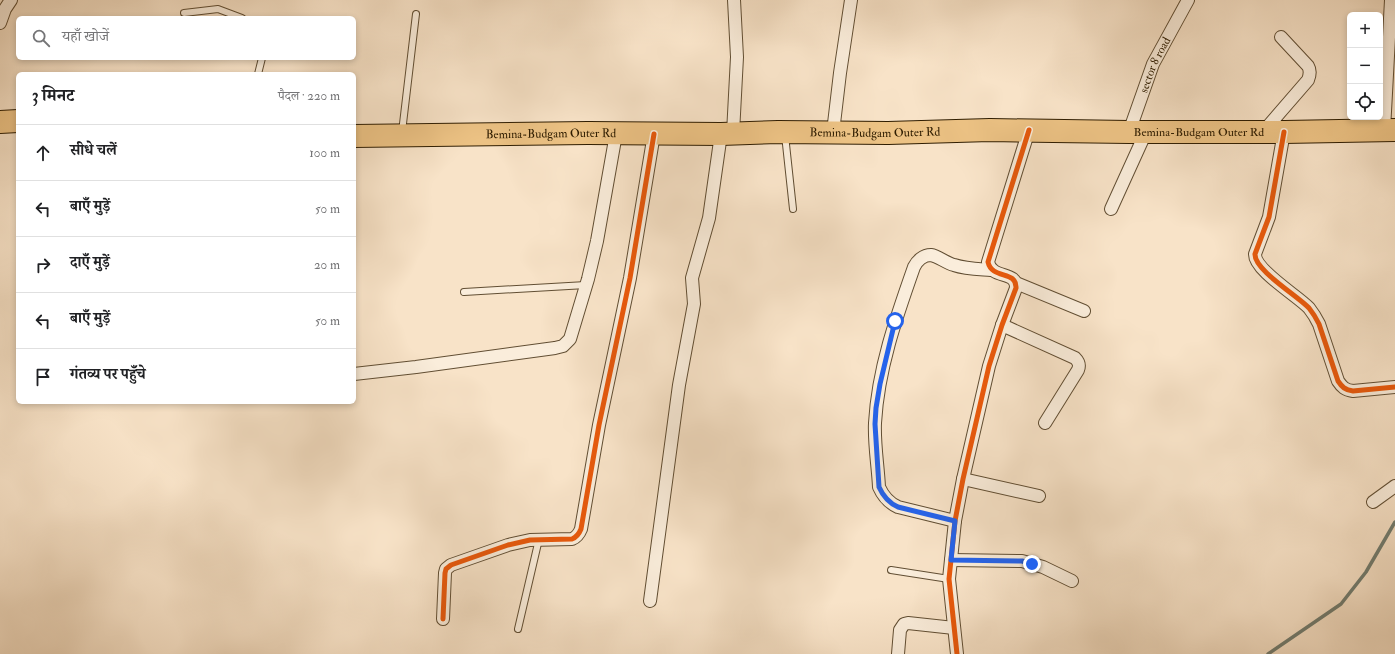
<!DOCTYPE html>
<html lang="hi">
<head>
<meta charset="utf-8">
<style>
  :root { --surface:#fff; --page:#f2f2f2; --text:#202124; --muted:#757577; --line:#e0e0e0 }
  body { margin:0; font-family:"IM FELL Double Pica","Noto Serif Devanagari",serif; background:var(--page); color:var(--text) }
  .controls { position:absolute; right:12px; top:12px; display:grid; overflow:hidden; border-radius:6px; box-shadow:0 2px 6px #0003 }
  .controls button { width:36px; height:36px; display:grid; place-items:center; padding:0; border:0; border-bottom:1px solid var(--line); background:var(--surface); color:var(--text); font:20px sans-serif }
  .stop { position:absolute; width:12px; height:12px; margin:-9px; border:3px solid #2563eb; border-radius:50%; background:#fff }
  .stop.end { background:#2563eb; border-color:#fff; box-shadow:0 1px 4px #0008 }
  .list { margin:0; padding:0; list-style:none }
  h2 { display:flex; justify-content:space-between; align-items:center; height:52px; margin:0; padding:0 16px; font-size:17px }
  h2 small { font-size:13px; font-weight:400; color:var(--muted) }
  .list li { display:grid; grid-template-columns:26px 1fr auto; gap:12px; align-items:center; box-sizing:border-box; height:56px; padding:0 16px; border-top:1px solid var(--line) }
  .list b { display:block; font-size:15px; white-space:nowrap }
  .list em { font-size:13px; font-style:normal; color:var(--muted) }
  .icon { flex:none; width:22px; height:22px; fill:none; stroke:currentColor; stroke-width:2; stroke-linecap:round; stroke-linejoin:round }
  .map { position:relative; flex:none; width:1395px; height:654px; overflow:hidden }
  .search { position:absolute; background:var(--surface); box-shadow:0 2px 6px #0003; left:16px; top:16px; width:340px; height:44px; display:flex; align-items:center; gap:10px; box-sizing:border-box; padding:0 14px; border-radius:6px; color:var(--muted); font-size:15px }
  .panel { position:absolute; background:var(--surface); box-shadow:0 2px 6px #0003; left:16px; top:72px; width:340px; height:332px; border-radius:6px }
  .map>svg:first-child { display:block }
</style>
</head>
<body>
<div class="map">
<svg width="1395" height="654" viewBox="0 0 1395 654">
  <rect width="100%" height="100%" fill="#f8e3c8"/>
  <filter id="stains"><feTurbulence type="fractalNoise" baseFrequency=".005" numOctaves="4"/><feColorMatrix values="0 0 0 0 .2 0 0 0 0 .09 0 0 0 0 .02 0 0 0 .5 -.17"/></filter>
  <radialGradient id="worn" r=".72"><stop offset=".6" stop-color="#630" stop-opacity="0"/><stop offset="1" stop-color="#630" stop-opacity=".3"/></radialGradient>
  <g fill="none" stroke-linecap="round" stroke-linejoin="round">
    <path stroke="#727d71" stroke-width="3.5" d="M1268 654 1341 604 1366 572 1395 522"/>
    <defs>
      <path id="lane" d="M184 13 218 9 242 18
        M258 74 262 58
        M402 132 416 14
        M785 135 793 209
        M464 292 586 285
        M891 570 949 579
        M518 629 539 539"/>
      <g id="street">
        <path d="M0 23 5 9 11 0"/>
        <path d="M1384 130 1391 0"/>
        <path d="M833 132 840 73 851 0"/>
        <path id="s1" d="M1129 132 1153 64 1188 0"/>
        <path d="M1263 132 1308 80C1310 75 1311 71 1308 66L1281 37"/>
        <path d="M1284 132 1269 217 1255 254C1254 270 1298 296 1309 308 1313 313 1316 318 1319 324L1338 381C1342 387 1345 390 1353 391L1395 387"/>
        <path d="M733 133 737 57 734 0"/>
        <path d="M1111 209 1146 132"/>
        <path d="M1016 283 1084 311"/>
        <path d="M1002 325 1075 358C1079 362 1080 365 1078 370L1045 423"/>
        <path d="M354 374 416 367 555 348 563 346 570 339 588 279 597 241 616 134"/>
        <path d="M963 479 1039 496"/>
        <path d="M1373 502 1395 486"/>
        <path d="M955 521 898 507C889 503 883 496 879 487 878 466 874 444 875 423 878 369 896 318 914 267 917 261 923 255 931 255 938 256 946 263 954 265 966 269 978 269 991 270"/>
        <path d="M951 560 1022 561 1043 567 1072 581"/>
        <path d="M650 601 679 385 694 304 692 278 709 218 721 134"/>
        <path d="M443 619 445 573 446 569 451 565 508 545 530 540 572 539C577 537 579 534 581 529L599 425 630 278 654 134"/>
        <path d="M898 654 900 630 904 624 908 623 954 628"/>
        <path d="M957 654 949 579 955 521 963 479 989 366 1002 325 1016 288C1017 270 992 280 988 262L1029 130"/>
      </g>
      <g id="highway">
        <path d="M0 122 18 121"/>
        <path id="s2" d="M354 136 588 133 721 134 778 132 888 133 990 130 1129 132H1284L1395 130"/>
      </g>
    </defs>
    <use href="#lane" stroke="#614e33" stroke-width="8"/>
    <use href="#street" stroke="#614e33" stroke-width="14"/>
    <use href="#highway" stroke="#2f1d01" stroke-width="24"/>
    <use href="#lane" stroke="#faeddb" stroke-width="6"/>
    <use href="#street" stroke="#faeddb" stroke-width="12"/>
    <use href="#highway" stroke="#ecc284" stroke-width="22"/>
    <defs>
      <path id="cycleway" d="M1284 132 1269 217 1255 254C1254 270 1298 296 1309 308 1313 313 1316 318 1319 324L1338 381C1342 387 1345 390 1353 391L1395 387
        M443 619 445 573 446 569 451 565 508 545 530 540 572 539C577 537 579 534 581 529L599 425 630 278 654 134
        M957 654 949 579 955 521 963 479 989 366 1002 325 1016 288C1017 270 992 280 988 262L1029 130"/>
    </defs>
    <use href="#cycleway" stroke="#faeddb" stroke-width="8"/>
    <use href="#cycleway" stroke="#e8590c" stroke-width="5"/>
  </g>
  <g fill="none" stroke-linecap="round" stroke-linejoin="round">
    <path stroke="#2563eb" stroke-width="5" d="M895 321 880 384 876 408 875 424 879 487C883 496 889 503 898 507L955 521 951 560 1022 561 1032 564"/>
  </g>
  <g text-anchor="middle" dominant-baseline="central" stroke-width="3.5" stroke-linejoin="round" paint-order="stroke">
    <g font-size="12" fill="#2f1d01" stroke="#faeddb">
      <text stroke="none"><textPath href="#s1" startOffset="72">sector 8 road</textPath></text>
      <text stroke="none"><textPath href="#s2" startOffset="521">Bemina-Budgam Outer Rd</textPath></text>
      <text stroke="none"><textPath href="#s2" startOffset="845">Bemina-Budgam Outer Rd</textPath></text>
      <text stroke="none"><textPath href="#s2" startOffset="197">Bemina-Budgam Outer Rd</textPath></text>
    </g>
  </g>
  <rect width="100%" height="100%" filter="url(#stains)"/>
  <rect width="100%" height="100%" fill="url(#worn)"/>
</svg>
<div class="controls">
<button>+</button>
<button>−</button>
<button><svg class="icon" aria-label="locate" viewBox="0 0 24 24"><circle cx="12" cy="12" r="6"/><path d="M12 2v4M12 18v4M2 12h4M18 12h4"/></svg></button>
</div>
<div class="stop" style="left:895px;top:321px"></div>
<div class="stop end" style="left:1032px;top:564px"></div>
<div class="search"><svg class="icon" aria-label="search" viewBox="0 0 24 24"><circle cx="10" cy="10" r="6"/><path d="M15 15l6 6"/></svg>यहाँ खोजें</div>
<section class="panel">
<h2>3 मिनट<small>पैदल · 220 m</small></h2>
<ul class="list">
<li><svg class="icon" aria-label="ahead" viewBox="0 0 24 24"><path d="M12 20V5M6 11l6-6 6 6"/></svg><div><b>सीधे चलें</b></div><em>100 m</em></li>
<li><svg class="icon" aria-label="left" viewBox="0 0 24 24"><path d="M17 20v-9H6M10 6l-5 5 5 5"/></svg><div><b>बाएँ मुड़ें</b></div><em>50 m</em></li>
<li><svg class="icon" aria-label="right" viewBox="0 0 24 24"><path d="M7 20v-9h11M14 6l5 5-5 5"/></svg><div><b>दाएँ मुड़ें</b></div><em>20 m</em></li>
<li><svg class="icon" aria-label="left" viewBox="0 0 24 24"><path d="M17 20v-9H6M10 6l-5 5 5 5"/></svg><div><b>बाएँ मुड़ें</b></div><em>50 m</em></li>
<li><svg class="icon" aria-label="arrive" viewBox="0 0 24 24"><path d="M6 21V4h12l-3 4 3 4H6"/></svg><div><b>गंतव्य पर पहुँचे</b></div></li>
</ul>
</section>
</div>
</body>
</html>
